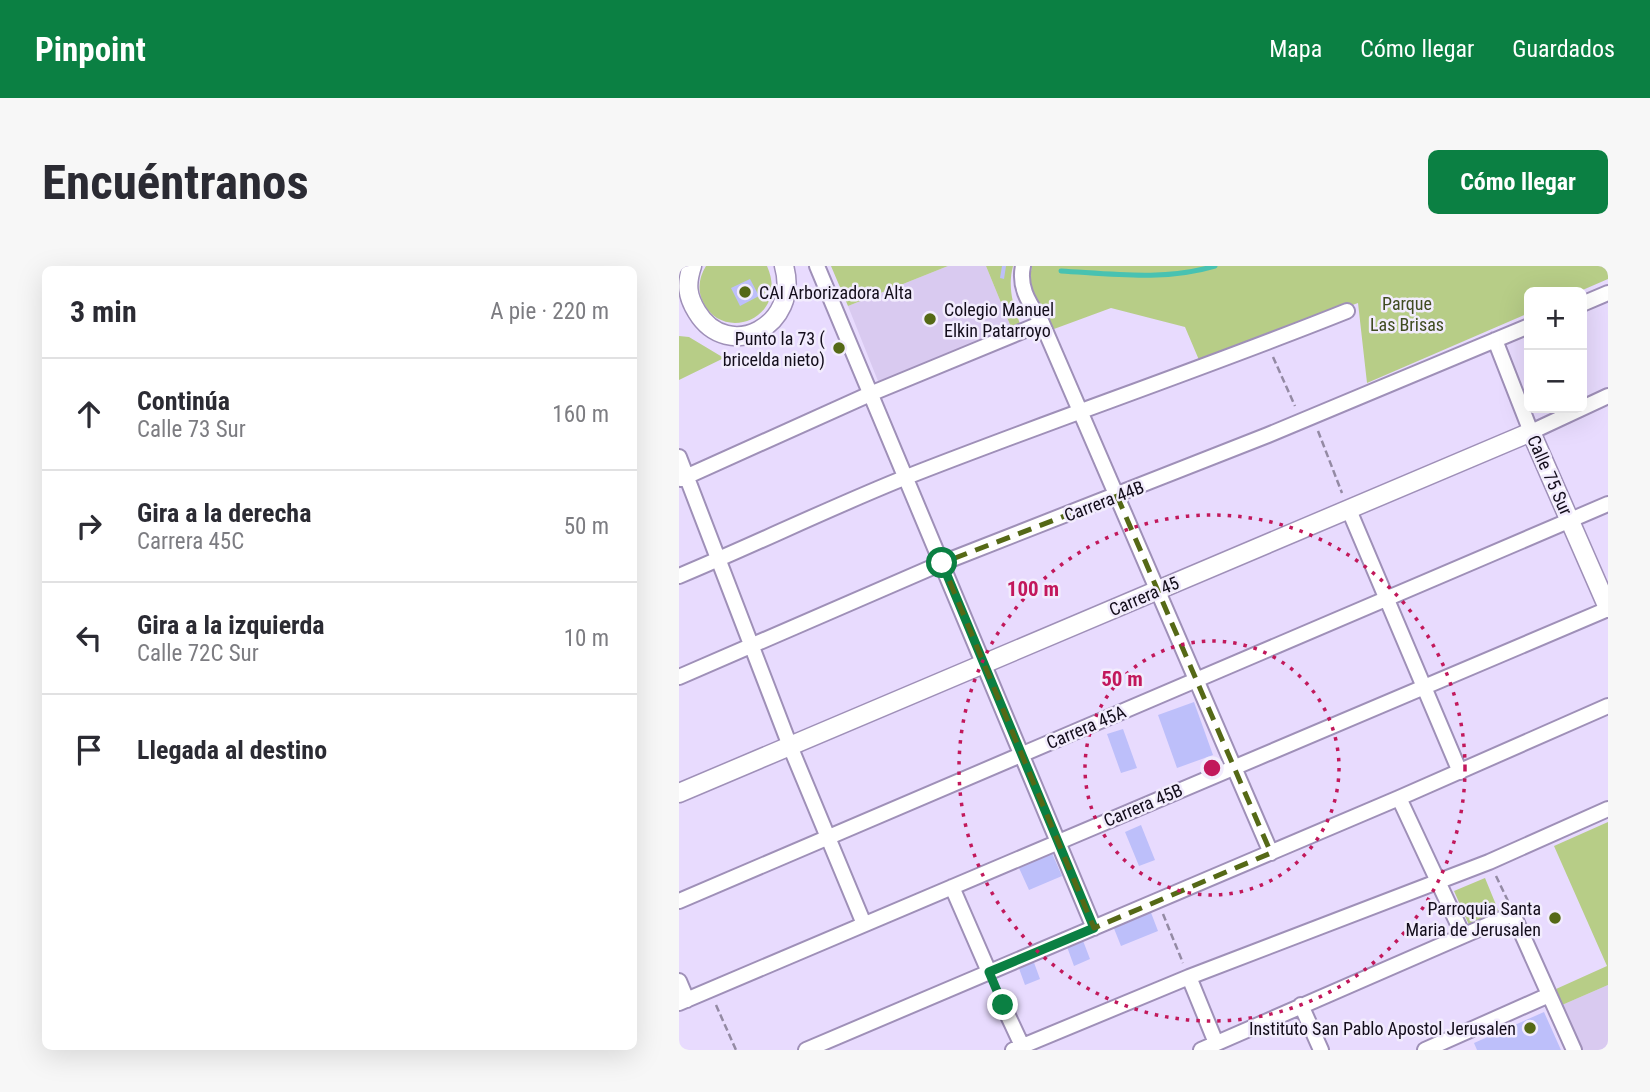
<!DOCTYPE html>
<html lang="es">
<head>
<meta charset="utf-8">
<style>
  :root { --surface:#fff; --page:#f7f7f7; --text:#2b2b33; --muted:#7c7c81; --line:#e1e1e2; --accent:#0b8043 }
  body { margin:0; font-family:"Roboto Condensed",sans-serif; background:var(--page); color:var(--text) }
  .controls { position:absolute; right:21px; top:21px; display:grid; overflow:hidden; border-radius:10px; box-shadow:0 7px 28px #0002 }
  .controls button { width:63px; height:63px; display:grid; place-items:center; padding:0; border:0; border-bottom:2px solid var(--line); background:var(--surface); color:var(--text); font:35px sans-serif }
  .stop { position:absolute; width:21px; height:21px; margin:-16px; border:5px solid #0b8043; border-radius:50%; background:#fff }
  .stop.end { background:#0b8043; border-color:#fff; box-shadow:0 2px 7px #0008 }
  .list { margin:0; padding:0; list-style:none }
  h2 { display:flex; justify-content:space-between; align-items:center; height:91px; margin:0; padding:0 28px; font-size:30px }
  h2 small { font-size:23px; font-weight:400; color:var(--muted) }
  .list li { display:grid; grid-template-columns:46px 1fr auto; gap:21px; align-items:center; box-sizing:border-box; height:112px; padding:0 28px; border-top:2px solid var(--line) }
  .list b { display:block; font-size:26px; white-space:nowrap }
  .list p { margin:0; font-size:23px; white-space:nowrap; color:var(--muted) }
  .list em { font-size:23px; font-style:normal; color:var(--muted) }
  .icon { flex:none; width:38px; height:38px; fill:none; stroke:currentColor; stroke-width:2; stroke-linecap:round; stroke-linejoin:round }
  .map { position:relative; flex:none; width:929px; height:784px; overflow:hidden; border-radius:10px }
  header { display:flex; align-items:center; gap:42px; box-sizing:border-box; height:98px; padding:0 35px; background:var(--accent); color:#fff }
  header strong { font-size:33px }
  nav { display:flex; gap:38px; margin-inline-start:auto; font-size:24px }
  .intro { display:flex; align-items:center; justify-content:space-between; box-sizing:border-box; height:168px; padding:0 42px }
  h1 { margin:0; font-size:49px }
  .button { padding:18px 32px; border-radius:10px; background:var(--accent); color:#fff; font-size:24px; font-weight:700 }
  main { display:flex; gap:42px; padding:0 42px }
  aside { flex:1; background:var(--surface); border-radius:10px; box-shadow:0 7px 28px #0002 }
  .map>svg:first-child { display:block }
</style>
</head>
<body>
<header>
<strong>Pinpoint</strong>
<nav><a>Mapa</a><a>Cómo llegar</a><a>Guardados</a></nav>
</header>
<div class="intro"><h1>Encuéntranos</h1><a class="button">Cómo llegar</a></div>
<main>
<aside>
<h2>3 min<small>A pie · 220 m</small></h2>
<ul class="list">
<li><svg class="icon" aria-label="ahead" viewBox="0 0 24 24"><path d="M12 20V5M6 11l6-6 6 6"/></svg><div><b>Continúa</b><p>Calle 73 Sur</p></div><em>160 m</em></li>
<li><svg class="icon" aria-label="right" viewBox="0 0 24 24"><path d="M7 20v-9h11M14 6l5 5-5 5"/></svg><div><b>Gira a la derecha</b><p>Carrera 45C</p></div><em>50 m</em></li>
<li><svg class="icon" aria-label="left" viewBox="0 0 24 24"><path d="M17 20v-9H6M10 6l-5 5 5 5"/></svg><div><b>Gira a la izquierda</b><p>Calle 72C Sur</p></div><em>10 m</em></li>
<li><svg class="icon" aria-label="arrive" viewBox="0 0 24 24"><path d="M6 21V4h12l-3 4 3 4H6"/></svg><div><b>Llegada al destino</b></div></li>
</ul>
</aside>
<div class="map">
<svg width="929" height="784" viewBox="0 0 929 784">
  <rect width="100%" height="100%" fill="#e8dbfe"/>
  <path fill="#d9caf0" d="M269 0H307L334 66 201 120 169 40Z
    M929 719V784H903L883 739Z"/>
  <path fill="#b7cd87" d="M27 0H88C111 52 44 78 24 36 18 24 20 11 27 0Z
    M152 0H269L169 40Z
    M307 0H334C328 23 335 42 343 63L334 66Z
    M353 0H929V13L899 26H850V47L688 117 679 37 520 94 506 61 432 42 375 63C358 40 347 30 353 0Z
    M0 70 10 71 45 92 0 114Z
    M929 556V719L883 739 877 723 928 700 875 580Z
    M806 612 820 646 790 659 775 625Z"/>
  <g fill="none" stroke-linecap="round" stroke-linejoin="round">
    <path stroke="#48c2b1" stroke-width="5" d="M382 5C434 8 486 15 536 0"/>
  </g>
  <path fill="#bdbffa" d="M323 0H327L325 13 321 12Z
    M71 13 80 30 61 40 52 22Z
    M515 436 534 489 498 502 479 449Z
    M444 463 458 502 442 507 428 468Z
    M462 559 476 594 460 600 446 566Z
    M373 587 383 610 350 624 340 602Z
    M471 644 479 665 442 680 434 660Z
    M403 672 411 693 395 700 387 678Z
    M353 691 361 713 346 719 338 697Z
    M865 746 882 784H798L795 777Z"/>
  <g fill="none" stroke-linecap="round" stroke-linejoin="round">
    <defs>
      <path id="minor" d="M138 0 415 662
        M344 0C339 23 352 39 363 57L592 587
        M903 38 929 27
        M816 74 852 166 929 130
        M0 191 111 480 185 658
        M2 213 191 128 363 57
        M670 244 781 506
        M0 310C77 278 152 241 230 210 375 153 523 103 668 45
        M0 411 263 297 589 169 850 60
        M720 532 784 669
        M273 621 310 706
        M0 635 929 238
        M510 711 537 777
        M0 715 8 734
        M0 737 929 343
        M324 739 345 784
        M622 739 642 784
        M127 784 720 532 929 440
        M334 784 510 711 810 596 929 543
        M522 784 834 648 895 784
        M746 784 870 729"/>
      <path id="tertiary" d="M13 0C7 18 8 30 18 46 49 97 122 60 105 0
        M0 527 852 166 929 342"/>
    </defs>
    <use href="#minor" stroke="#9f90b8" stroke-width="18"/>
    <use href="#tertiary" stroke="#9f90b8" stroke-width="21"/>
    <path stroke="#948aa4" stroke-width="2.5" stroke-dasharray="7 3.5" stroke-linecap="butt" d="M594 91 616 140
      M639 165 663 227
      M817 610 829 635
      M484 648 504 697
      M37 739 57 784"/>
    <use href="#minor" stroke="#fff" stroke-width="14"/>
    <use href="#tertiary" stroke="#fff" stroke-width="18"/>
  </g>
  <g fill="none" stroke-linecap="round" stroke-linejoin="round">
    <path stroke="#0b8043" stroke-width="9" d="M263 297 415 662 310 706 324 739"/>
  </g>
  <path fill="none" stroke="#556916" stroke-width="5" stroke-dasharray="14 9" stroke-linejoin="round" d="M438 230 592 587 415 662 263 297Z"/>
  <g fill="none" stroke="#c2185b" stroke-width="3.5" stroke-dasharray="3.5 7">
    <circle cx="533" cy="502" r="127"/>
    <circle cx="533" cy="502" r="253"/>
  </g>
  <g fill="#556916" stroke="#f2ecfd" stroke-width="2.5">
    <circle cx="66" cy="26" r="7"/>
    <circle cx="251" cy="53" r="7"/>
    <circle cx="160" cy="82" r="7"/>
    <circle cx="876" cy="652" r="7"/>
    <circle cx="851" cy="762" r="7"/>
  </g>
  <g text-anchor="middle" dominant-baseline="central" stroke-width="5" stroke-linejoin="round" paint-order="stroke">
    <g font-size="18" fill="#130d1b" stroke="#f2ecfd" text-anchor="end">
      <text x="80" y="26" text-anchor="start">CAI Arborizadora Alta</text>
      <text x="265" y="43" text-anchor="start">Colegio Manuel<tspan x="265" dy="21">Elkin Patarroyo</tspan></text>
      <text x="146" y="72">Punto la 73 (<tspan x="146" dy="21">bricelda nieto)</tspan></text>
      <text x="862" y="642">Parroquia Santa<tspan x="862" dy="21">Maria de Jerusalen</tspan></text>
      <text x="837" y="762">Instituto San Pablo Apostol Jerusalen</text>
    </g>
    <g font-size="18" fill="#404c21" stroke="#f2ecfd">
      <text x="728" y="37">Parque<tspan x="728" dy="21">Las Brisas</tspan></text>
    </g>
    <g font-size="18" fill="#130d1b" stroke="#f2ecfd">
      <text transform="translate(871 209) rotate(66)">Calle 75 Sur</text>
      <text transform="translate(425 235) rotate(-21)">Carrera 44B</text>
      <text transform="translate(465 330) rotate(-23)">Carrera 45</text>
      <text transform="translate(407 461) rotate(-23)">Carrera 45A</text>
      <text transform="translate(464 539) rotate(-23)">Carrera 45B</text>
    </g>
  </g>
  <circle cx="533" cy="502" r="10" fill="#c2185b" stroke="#f2ecfd" stroke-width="3.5"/>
  <g font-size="21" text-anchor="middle" font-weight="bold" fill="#c2185b" stroke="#f2ecfd" stroke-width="5" stroke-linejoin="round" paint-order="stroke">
    <text x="354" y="330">100 m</text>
    <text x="443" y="420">50 m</text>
  </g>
</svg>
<div class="controls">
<button>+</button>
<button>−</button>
</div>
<div class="stop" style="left:263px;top:297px"></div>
<div class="stop end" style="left:324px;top:739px"></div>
</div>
</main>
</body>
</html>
